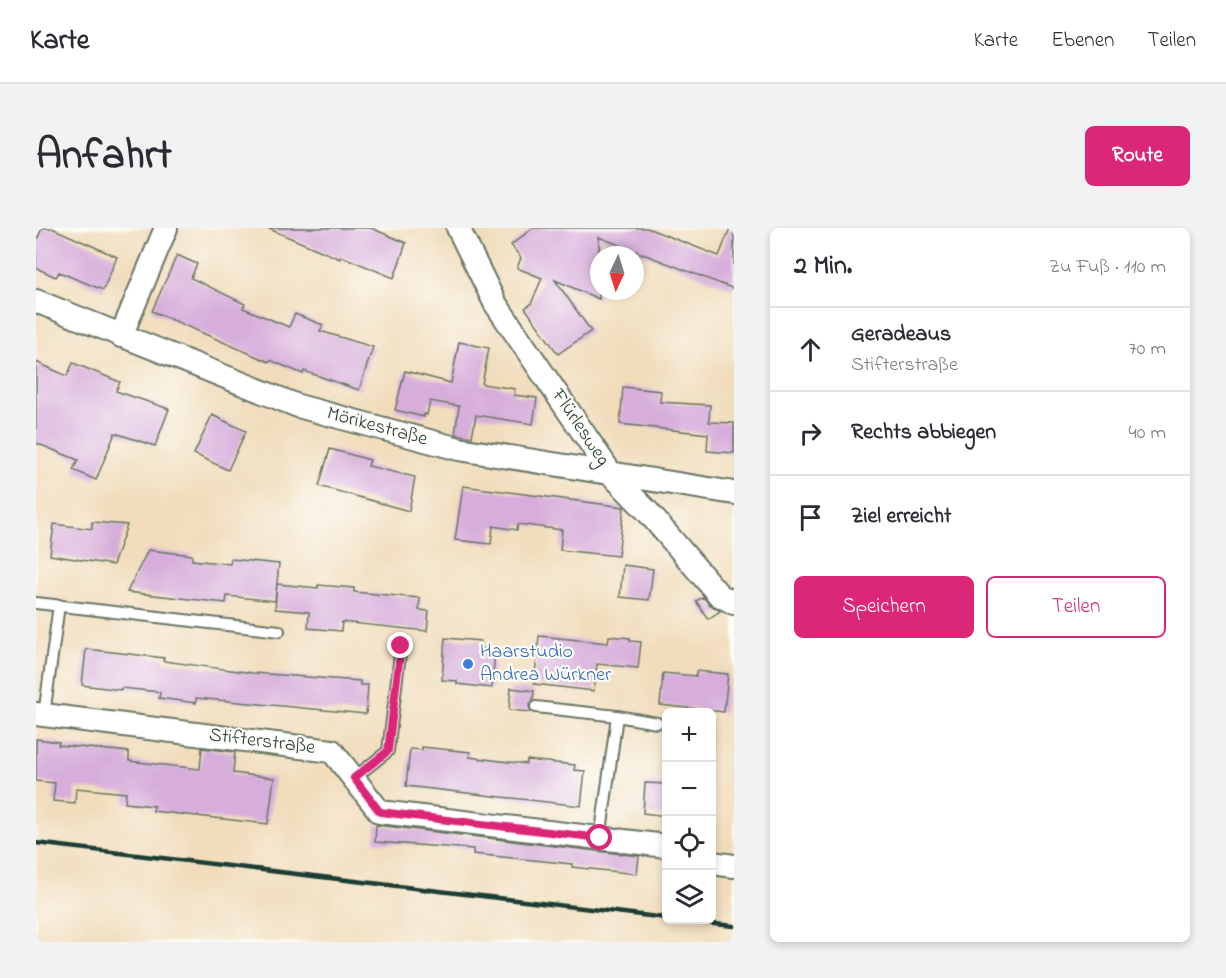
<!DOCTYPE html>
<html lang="de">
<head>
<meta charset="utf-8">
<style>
  :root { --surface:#fff; --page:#f2f2f3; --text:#2b2b33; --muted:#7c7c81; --line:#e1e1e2; --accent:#db2777 }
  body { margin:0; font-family:"Indie Flower",sans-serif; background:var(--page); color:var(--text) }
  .controls { position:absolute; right:18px; bottom:18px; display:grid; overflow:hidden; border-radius:9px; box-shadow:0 3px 9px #0003 }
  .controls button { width:54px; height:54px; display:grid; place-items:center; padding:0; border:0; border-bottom:2px solid var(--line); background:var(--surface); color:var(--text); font:30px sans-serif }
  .compass { position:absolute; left:554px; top:18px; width:54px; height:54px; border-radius:50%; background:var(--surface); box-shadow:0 3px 9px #0003; rotate:184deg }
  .stop { position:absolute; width:18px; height:18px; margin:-14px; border:4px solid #db2777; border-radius:50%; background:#fff }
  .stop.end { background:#db2777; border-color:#fff; box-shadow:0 2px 6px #0008 }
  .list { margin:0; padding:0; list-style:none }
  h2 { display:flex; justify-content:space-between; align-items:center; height:78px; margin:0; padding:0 24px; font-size:26px }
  h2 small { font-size:20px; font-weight:400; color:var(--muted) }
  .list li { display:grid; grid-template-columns:39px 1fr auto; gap:18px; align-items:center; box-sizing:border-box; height:84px; padding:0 24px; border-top:2px solid var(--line) }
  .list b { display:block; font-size:22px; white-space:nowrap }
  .list p { margin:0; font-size:20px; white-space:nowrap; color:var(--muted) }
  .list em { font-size:20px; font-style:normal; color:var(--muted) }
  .actions { display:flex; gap:12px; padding:18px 24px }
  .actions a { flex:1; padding:14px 0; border:2px solid var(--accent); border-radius:9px; text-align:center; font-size:21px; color:var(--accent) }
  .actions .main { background:var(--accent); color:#fff }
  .icon { flex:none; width:33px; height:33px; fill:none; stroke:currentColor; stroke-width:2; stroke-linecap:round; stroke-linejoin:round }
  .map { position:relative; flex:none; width:698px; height:714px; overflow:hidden; border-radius:9px }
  header { display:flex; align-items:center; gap:36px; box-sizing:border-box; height:84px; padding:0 30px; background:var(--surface); border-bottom:2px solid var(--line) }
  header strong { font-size:28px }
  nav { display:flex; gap:33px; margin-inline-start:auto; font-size:21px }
  .intro { display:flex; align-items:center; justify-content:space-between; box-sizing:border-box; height:144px; padding:0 36px }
  h1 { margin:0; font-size:42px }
  .button { padding:15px 27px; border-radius:9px; background:var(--accent); color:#fff; font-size:21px; font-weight:700 }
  main { display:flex; gap:36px; padding:0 36px }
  aside { flex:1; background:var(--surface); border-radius:9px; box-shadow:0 3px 9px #0003 }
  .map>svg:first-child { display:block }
</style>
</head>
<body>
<header>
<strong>Karte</strong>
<nav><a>Karte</a><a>Ebenen</a><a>Teilen</a></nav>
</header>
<div class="intro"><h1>Anfahrt</h1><a class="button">Route</a></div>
<main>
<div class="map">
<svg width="698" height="714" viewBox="0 0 698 714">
  <rect width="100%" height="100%" fill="#fdfcf7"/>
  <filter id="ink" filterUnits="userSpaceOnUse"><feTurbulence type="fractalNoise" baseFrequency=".0167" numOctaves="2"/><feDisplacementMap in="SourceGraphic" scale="12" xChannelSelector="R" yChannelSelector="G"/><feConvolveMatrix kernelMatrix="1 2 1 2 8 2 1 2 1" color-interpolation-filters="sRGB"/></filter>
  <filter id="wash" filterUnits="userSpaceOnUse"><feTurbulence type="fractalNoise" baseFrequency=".008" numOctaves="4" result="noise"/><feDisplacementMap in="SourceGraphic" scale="24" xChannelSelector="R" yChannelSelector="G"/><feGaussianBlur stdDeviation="1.35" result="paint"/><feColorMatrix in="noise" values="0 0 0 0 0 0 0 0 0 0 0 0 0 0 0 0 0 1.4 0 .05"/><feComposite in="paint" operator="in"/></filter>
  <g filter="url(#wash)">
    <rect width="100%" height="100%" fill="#f1ddbc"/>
    <g id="blocks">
      <path fill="#d7aedb" d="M6 0H16L81 29 67 62 23 44 20 49 0 40V14Z
        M231 0H335L370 15 358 50 305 28 304 31Z
        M497 0H611L683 28 694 0H698V61L563 9V71L519 52 555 103 522 126 489 80 495 76 506 50 481 40 485 30 475 17Z
        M141 27 161 36 155 50 209 76 207 80 253 99 259 86 287 97 284 103 337 119 323 162 268 143 267 146 234 132 233 134 116 83Z
        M423 114 453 120 446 156 479 161 478 167 501 170 497 196 440 187 436 209 419 206 423 178 394 173 391 187 388 186V189L359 182 369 143 415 155Z
        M0 134 31 148 37 135 84 154 80 163 133 181 119 218 79 205 60 252 37 242 42 232 0 215Z
        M587 159 625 163 624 174 674 177 673 194 698 195V225L671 223 672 206 584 196Z
        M176 187 210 203 192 242 158 226Z
        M294 221 334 232 332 238 379 249 373 283 283 258Z
        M427 258 588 279 582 328 524 322 526 302 482 296 481 302 457 298 455 316 419 312Z
        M56 294 91 297 77 337 14 327 18 296 56 301Z
        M112 322 156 327V332L194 336 195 331 243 336 239 373 191 368 190 375 91 364Z
        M587 337 617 341 613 372 584 369Z
        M241 356 282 360V357L318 360V364L384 370 383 382 393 383 391 403 306 394 305 403 272 400 273 384 239 381Z
        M667 369 673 376 684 383 672 391 660 373Z
        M503 408 572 415 573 408 594 410V413L605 414 602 440 561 436 558 463 498 456Z
        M409 410 445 413 444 420 459 421 456 460 421 456V453L406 452Z
        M50 421 128 430 127 433 217 445 324 453V457H332L330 486 160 470V475L123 470 124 464 85 460V462L46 457Z
        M660 443 692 446 688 484 624 477 627 445 660 448Z
        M475 460 498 463 497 472 493 478 495 484 473 482Z
        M0 511 23 514 22 517 93 524V533L164 541 166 520 199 524 197 545 238 550 232 596 117 583 118 578 89 575 90 565 40 560 39 575 17 573 19 555 0 553Z
        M386 519 434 524 433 529 490 536 491 532 539 537 538 542 549 543 545 578 370 558 374 521 386 522Z
        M609 555 630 556V588L607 585Z
        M340 597 603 628 601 646 536 639V636L437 626V621L339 614Z"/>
    </g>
  </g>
  <g filter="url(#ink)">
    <use href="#blocks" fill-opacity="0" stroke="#687564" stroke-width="1.5"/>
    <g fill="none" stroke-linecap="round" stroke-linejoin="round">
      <defs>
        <path id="lane" d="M0 375 243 403
          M500 479 581 488 621 495
          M8 487 23 377
          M318 550 352 523 365 418
          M564 611 581 488"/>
        <path id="street" d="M422 0 459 75 576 247 612 284 683 367 698 375
          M0 73 262 178 423 221 698 265
          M85 108 130 0
          M0 486 296 523 344 584 630 618
          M676 635 698 638"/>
      </defs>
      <use href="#lane" stroke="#687564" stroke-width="14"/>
      <use href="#street" stroke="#687564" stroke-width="26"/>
      <use href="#lane" stroke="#fff" stroke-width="10"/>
      <use href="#street" stroke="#fff" stroke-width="22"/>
      <path stroke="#1f3d34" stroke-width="4.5" d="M0 615 630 690
        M640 692 698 698"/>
    </g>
  </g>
  <g fill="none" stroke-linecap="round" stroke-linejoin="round" filter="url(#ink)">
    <path stroke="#db2777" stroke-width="8" d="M365 418 352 523 318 550 344 584 564 610"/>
  </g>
  <circle fill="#3f7fe0" stroke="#fdfcf7" stroke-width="2" cx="432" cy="436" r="6"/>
  <g text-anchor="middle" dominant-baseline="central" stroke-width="4.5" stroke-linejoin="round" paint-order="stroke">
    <g font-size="20" fill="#1f3d34" stroke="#fdfcf7">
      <text transform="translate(341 199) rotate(15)">Mörikestraße</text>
      <text transform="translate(544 200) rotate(56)">Flürlesweg</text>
      <text transform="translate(226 514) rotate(7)">Stifterstraße</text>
    </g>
    <g font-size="20" fill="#366cbe" stroke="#fdfcf7" text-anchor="start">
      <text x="444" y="424">Haarstudio<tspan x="444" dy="23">Andrea Würkner</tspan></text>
    </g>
  </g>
</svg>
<div class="controls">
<button>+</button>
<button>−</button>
<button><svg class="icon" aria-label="locate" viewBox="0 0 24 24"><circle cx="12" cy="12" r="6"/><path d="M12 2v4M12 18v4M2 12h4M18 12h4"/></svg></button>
<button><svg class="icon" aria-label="layers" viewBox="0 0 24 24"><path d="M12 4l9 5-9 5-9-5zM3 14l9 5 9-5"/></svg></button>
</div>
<svg class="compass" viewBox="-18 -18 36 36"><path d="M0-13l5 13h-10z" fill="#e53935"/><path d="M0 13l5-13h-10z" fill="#7c7c81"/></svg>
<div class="stop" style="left:564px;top:610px"></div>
<div class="stop end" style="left:365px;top:418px"></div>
</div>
<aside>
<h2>2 Min.<small>Zu Fuß · 110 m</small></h2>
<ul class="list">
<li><svg class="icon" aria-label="ahead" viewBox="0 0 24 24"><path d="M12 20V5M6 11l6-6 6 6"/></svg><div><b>Geradeaus</b><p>Stifterstraße</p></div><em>70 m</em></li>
<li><svg class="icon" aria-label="right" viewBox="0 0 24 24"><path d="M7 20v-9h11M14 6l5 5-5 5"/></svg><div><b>Rechts abbiegen</b></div><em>40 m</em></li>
<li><svg class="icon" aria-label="arrive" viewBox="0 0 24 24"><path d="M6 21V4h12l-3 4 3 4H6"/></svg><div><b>Ziel erreicht</b></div></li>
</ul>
<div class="actions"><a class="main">Speichern</a><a>Teilen</a></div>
</aside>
</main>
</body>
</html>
